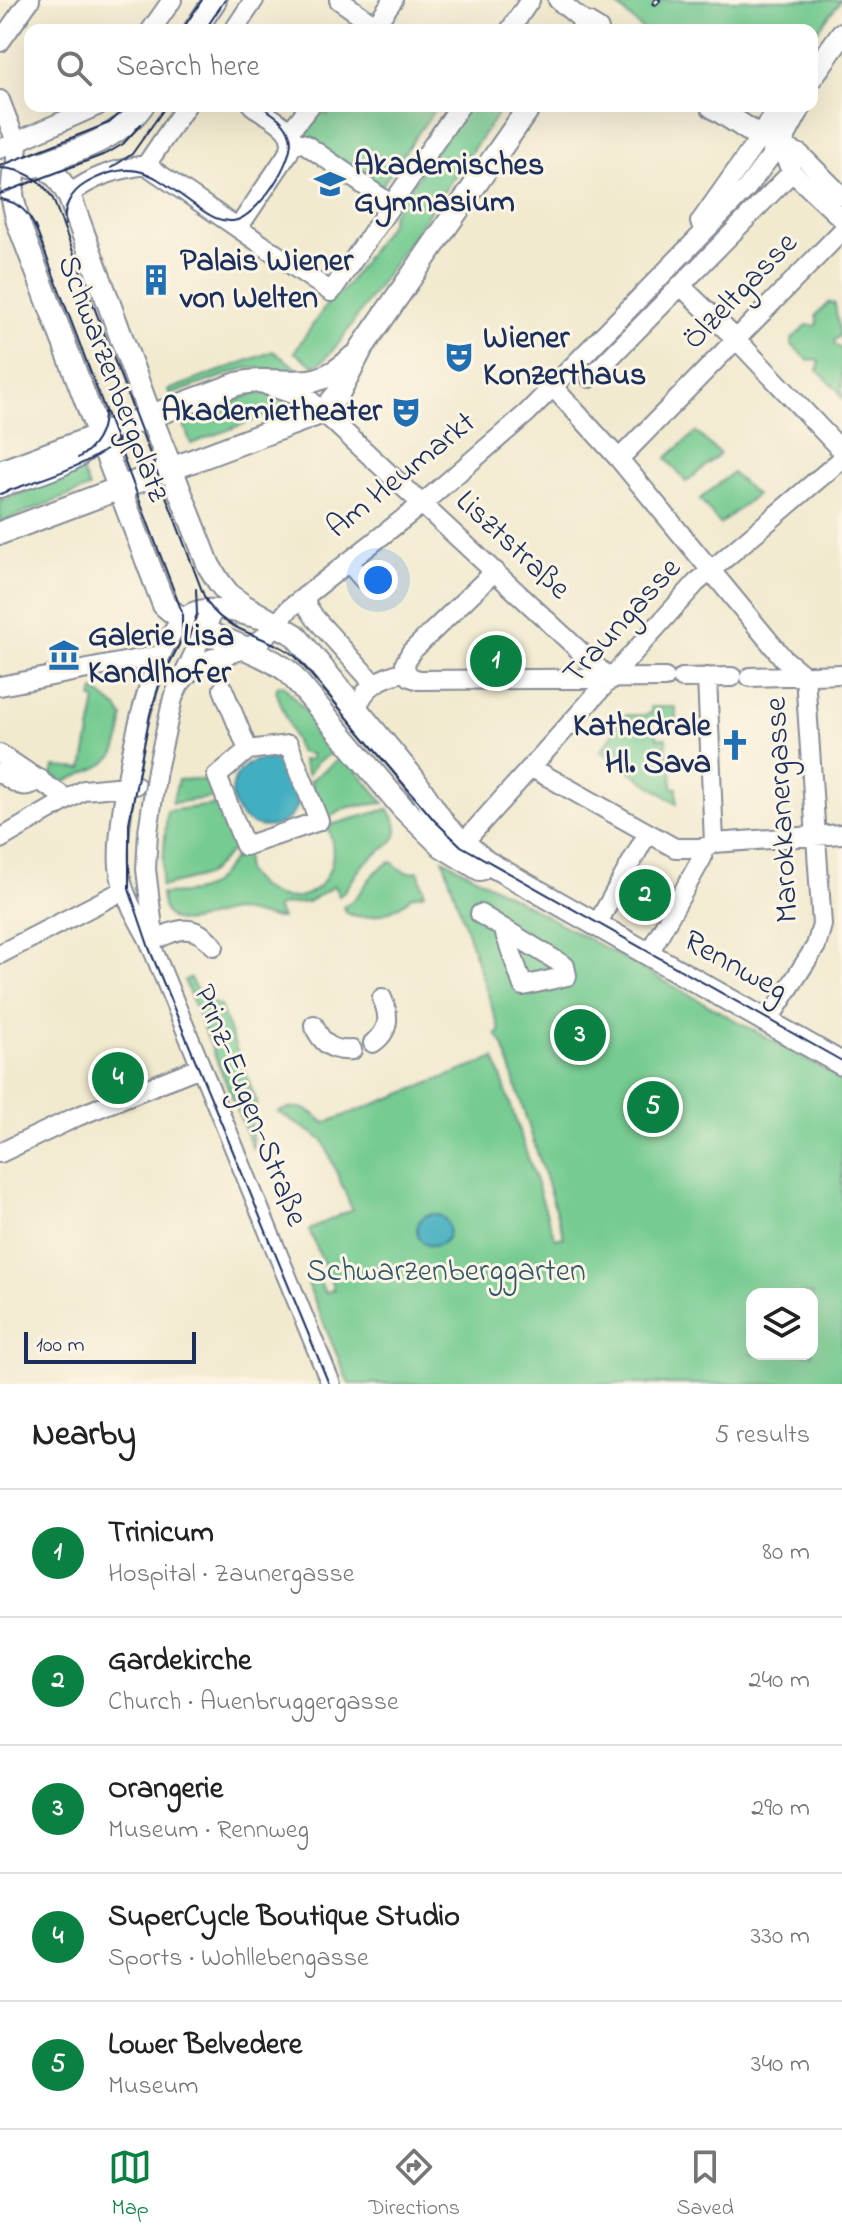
<!DOCTYPE html>
<html lang="en">
<head>
<meta charset="utf-8">
<style>
  :root { --surface:#fff; --page:#f2f2f2; --text:#222; --muted:#767676; --line:#e0e0e0; --accent:#0b8043 }
  body { margin:0; font-family:"Indie Flower",sans-serif; background:var(--page); color:var(--text) }
  .controls { position:absolute; right:24px; bottom:24px; display:grid; overflow:hidden; border-radius:16px; box-shadow:0 8px 32px #0002 }
  .controls button { width:72px; height:72px; display:grid; place-items:center; padding:0; border:0; border-bottom:2px solid var(--line); background:var(--surface); color:var(--text); font:40px sans-serif }
  .scale { position:absolute; left:24px; bottom:20px; width:172px; box-sizing:border-box; padding-left:8px; border:4px solid #1b2f5e; border-top:0; font-size:22px; line-height:28px; white-space:nowrap; color:#1b2f5e; -webkit-text-stroke:6px #fcf5e5; paint-order:stroke }
  .you { position:absolute; left:378px; top:580px; width:28px; height:28px; margin:-20px; border:6px solid #fff; border-radius:50%; background:#1a73e8; box-shadow:0 0 0 12px #1a73e833 }
  .badge { display:grid; place-items:center; width:52px; height:52px; border-radius:50%; background:var(--accent); color:#fff; font-size:26px; font-weight:700 }
  .pin { position:absolute; translate:-50% -50%; border:4px solid #fff; box-shadow:0 2px 8px #0006 }
  .list { margin:0; padding:0; list-style:none }
  h2 { display:flex; justify-content:space-between; align-items:center; height:104px; margin:0; padding:0 32px; font-size:34px }
  h2 small { font-size:26px; font-weight:400; color:var(--muted) }
  .list li { display:grid; grid-template-columns:52px 1fr auto; gap:24px; align-items:center; box-sizing:border-box; height:128px; padding:0 32px; border-top:2px solid var(--line) }
  .list b { display:block; font-size:30px; white-space:nowrap }
  .list p { margin:0; font-size:26px; white-space:nowrap; color:var(--muted) }
  .list em { font-size:26px; font-style:normal; color:var(--muted) }
  .icon { flex:none; width:44px; height:44px; fill:none; stroke:currentColor; stroke-width:2; stroke-linecap:round; stroke-linejoin:round }
  .map { position:relative; flex:none; width:842px; height:1384px; overflow:hidden }
  .search { position:absolute; background:var(--surface); box-shadow:0 8px 32px #0002; left:24px; right:24px; top:24px; height:88px; display:flex; align-items:center; gap:20px; box-sizing:border-box; padding:0 28px; border-radius:16px; color:var(--muted); font-size:30px }
  .sheet { height:744px; background:var(--surface) }
  nav { display:flex; justify-content:space-around; align-items:center; box-sizing:border-box; height:112px; border-top:2px solid var(--line); background:var(--surface); font-size:22px; color:var(--muted) }
  nav a { display:grid; justify-items:center; gap:4px }
  nav .on { color:var(--accent) }
  .map>svg:first-child { display:block }
</style>
</head>
<body>
<div class="map">
<svg width="842" height="1384" viewBox="0 0 842 1384">
  <rect width="100%" height="100%" fill="#fcf5e5"/>
  <filter id="ink" filterUnits="userSpaceOnUse"><feTurbulence type="fractalNoise" baseFrequency=".0125" numOctaves="2"/><feDisplacementMap in="SourceGraphic" scale="16" xChannelSelector="R" yChannelSelector="G"/><feConvolveMatrix kernelMatrix="1 2 1 2 8 2 1 2 1" color-interpolation-filters="sRGB"/></filter>
  <filter id="wash" filterUnits="userSpaceOnUse"><feTurbulence type="fractalNoise" baseFrequency=".006" numOctaves="4" result="noise"/><feDisplacementMap in="SourceGraphic" scale="32" xChannelSelector="R" yChannelSelector="G"/><feGaussianBlur stdDeviation="1.8" result="paint"/><feColorMatrix in="noise" values="0 0 0 0 0 0 0 0 0 0 0 0 0 0 0 0 0 1.4 0 .05"/><feComposite in="paint" operator="in"/></filter>
  <g filter="url(#wash)">
    <rect width="100%" height="100%" fill="#f1eacf"/>
    <path fill="#74cb91" stroke="#487d78" stroke-width="2" fill-rule="evenodd" d="M607 0H841L812 38V30H643L616 4 613 6Z
      M314 106 327 115 333 106H437L380 188 304 139 300 125Z
      M466 106H503L339 343 323 361 314 366 294 352 332 297 342 292 391 222 392 214Z
      M829 302 835 304 840 336 835 340V345L842 349V399L838 390 817 370 820 363 817 360 809 361 792 345V339L807 325 815 326 818 323 816 315Z
      M273 351 301 371 246 368 170 395 168 390Z
      M255 393H270L296 404 191 444 182 419Z
      M696 432 720 454 686 482 666 458Z
      M82 471 89 488 0 522V496L3 500Z
      M732 473 756 495 720 524 700 499Z
      M283 685 339 749 317 762 308 775 302 760H310L312 755 299 752 276 691 278 686Z
      M94 690 118 709 123 717C121 766 104 764 64 782L52 775 54 767 83 769 96 700 92 699Z
      M651 707H676V719L670 720V724H661L660 720 652 721 653 732 657 733V738H666L667 753 671 754 672 787 677 788V804L601 751 614 733 612 730 626 715H647L651 712Z
      M344 755 384 803 349 807 325 819 310 781Z
      M196 779 213 783 217 797 172 803 178 780Z
      M220 804 237 846 207 875 161 887 167 811Z
      M388 809C414 843 378 847 362 866 353 876 350 888 339 896L334 886 308 902 282 905 276 908 281 918C265 919 252 912 237 911 210 911 164 944 161 894 210 893 209 890 239 852L246 850V871C284 927 353 887 327 826Z
      M443 859 842 1079V1384H349L308 1285 319 1280 325 1293 334 1289 309 1230 352 1209 323 1140 278 1112C303 1104 305 1107 325 1123L495 1058 555 1239 564 1237 503 1045 496 1034 500 1032 499 1028ZM752 1294H812V1354H752Z
      M390 862H393C399 870 407 875 418 871L425 893 412 896C397 911 369 923 347 913L343 907C366 894 364 876 390 862Z
      M190 978C197 994 205 1000 220 1006L257 1103 251 1119 253 1149 184 980Z"/>
    <path fill="#42afc0" stroke="#2e6f8f" stroke-width="2" d="M232 793a34 34 0 1 1 68 0a34 34 0 1 1-68 0Z
      M417 1230a16 16 0 1 1 32 0a16 16 0 1 1-32 0Z"/>
  </g>
  <g filter="url(#ink)">
    <g fill="none" stroke-linecap="round" stroke-linejoin="round">
      <defs>
        <path id="minor" d="M339 0 382 30
          M558 0 587 24
          M151 30 172 0
          M234 30 254 0
          M372 30 393 0
          M510 30 530 0
          M0 42 30 0
          M0 100 18 147 14 174
          M290 131 310 106
          M293 141 305 144 392 205
          M779 145 792 172 842 219
          M779 145 800 154 842 196
          M0 149 97 106
          M146 165 331 292 460 106
          M69 195C92 176 117 169 146 165L186 106
          M700 222 760 137
          M238 228 289 152C299 128 270 118 253 106
          M680 285 737 340 842 451
          M590 378 792 172
          M266 385 310 400 611 680
          M553 387 619 459 783 658 805 676 822 925 816 946 768 1021
          M619 459 842 231
          M0 488C31 477 82 466 100 436
          M348 562 363 579
          M305 596 307 606 315 618 374 684
          M260 619C240 615 213 603 193 612 147 632 115 819 119 866 121 893 137 917 149 940L331 1384
          M406 671 410 677 419 680 665 678
          M406 671 405 663 411 652 495 571
          M707 677 714 843
          M750 677 842 674
          M682 678 732 677
          M179 685C208 647 221 663 254 644 269 636 279 621 289 609L422 504 527 413 746 189 779 145
          M0 686 160 655
          M223 689 248 750
          M357 709C364 685 383 677 406 671
          M289 745 319 821 245 846 217 776 248 750Z
          M0 754 67 799
          M532 768 675 848H703L714 843 842 834
          M0 773C17 783 22 792 40 779
          M0 839 84 790 135 785
          M464 842 696 583 842 459
          M480 914 565 966 567 976 523 986 503 928
          M596 926 647 834
          M149 940 153 928 146 869 148 832 157 770 173 698 210 619
          M150 942C176 930 192 920 214 946
          M0 954 124 890
          M648 955 702 858 703 848
          M314 1025C321 1043 332 1052 352 1050
          M373 1043C390 1031 390 1016 382 998
          M0 1153 76 1117 200 1067"/>
        <path id="major" d="M195 30 215 0
          M582 30 587 24 597 30
          M812 76 842 34
          M712 106 760 137 779 145 800 106
          M760 137 782 106
          M41 163 58 178 69 195 145 402 209 566 219 582 230 596 244 606 295 635 413 778 446 827 486 862 842 1064
          M31 167C71 152 116 142 142 106
          M14 174 12 195 18 222 164 605C200 638 250 643 289 672L402 807 442 846 480 869
          M0 472 237 384C283 373 312 398 352 358
          M0 533 323 412 338 394 361 349 530 106"/>
      </defs>
      <use href="#minor" stroke="#868c96" stroke-width="22"/>
      <use href="#major" stroke="#868c96" stroke-width="26"/>
      <use href="#minor" stroke="#fff" stroke-width="18"/>
      <use href="#major" stroke="#fff" stroke-width="22"/>
      <path stroke="#1b2f5e" stroke-width="2" d="M182 30 202 0
        M205 30 225 0
        M0 166 109 123 129 106
        M0 168C23 169 41 178 53 199L204 596C221 634 267 633 296 657L434 820 461 846 842 1061
        M111 168 132 154 166 106
        M0 194 108 153 123 144 141 124
        M0 199C19 202 29 213 36 229L182 612V639L160 682 150 714 129 823V889L149 948 329 1384
        M65 225C63 208 70 193 85 184 139 153 156 179 199 208 210 216 220 222 233 221 256 219 297 158 290 136 286 121 273 114 261 106
        M78 458C95 448 104 433 104 412
        M0 494C33 481 103 463 121 435
        M187 643 197 614 196 589"/>
      <defs>
        <path id="rail" d="M655 3 658 0"/>
      </defs>
      <use href="#rail" stroke="#1b2f5e" stroke-width="6"/>
      <use href="#rail" stroke="#fcf5e5" stroke-width="3" stroke-dasharray="9" stroke-linecap="butt"/>
    </g>
  </g>
  <defs>
    <symbol id="school-bare" viewBox="-9 -9 18 18"><path d="M0-5L7-2L0 1L-7-2ZM-4 1L0 2.5L4 1V4Q0 6-4 4Z" fill="#1f6fb2" stroke="#fcf5e5" stroke-width="2.5" paint-order="stroke"/></symbol>
    <symbol id="building-bare" viewBox="-9 -9 18 18"><path d="M-4-6H4V6H1V3H-1V6H-4ZM-2.5-4.3h1.7v1.8h-1.7ZM.8-4.3h1.7v1.8H.8ZM-2.5-1h1.7V.8h-1.7ZM.8-1h1.7V.8H.8Z" fill="#1f6fb2" stroke="#fcf5e5" stroke-width="2.5" paint-order="stroke"/></symbol>
    <symbol id="theatre-bare" viewBox="-9 -9 18 18"><path d="M-5-5.5Q0-4 5-5.5V0Q5 5 0 6Q-5 5-5 0ZM-3.3-2.5H-1v1.5H-3.3ZM1-2.5H3.3v1.5H1ZM-2.8 1Q0 5.5 2.8 1Z" fill="#1f6fb2" stroke="#fcf5e5" stroke-width="2.5" paint-order="stroke"/></symbol>
    <symbol id="museum-bare" viewBox="-9 -9 18 18"><path d="M0-6L6-3V-2H-6V-3ZM-5-1h2V3h-2ZM-1-1h2V3h-2ZM3-1h2V3H3ZM-6 4H6V6H-6Z" fill="#1f6fb2" stroke="#fcf5e5" stroke-width="2.5" paint-order="stroke"/></symbol>
    <symbol id="church-bare" viewBox="-9 -9 18 18"><path d="M-1.2-6h2.4v3.5h3.3v2.4h-3.3V6h-2.4V-.1h-3.3v-2.4h3.3Z" fill="#1f6fb2" stroke="#fcf5e5" stroke-width="2.5" paint-order="stroke"/></symbol>
  </defs>
  <g fill-rule="evenodd">
    <use href="#school-bare" x="308" y="162" width="44" height="44"/>
    <use href="#building-bare" x="134" y="258" width="44" height="44"/>
    <use href="#theatre-bare" x="437" y="335" width="44" height="44"/>
    <use href="#theatre-bare" x="384" y="390" width="44" height="44"/>
    <use href="#museum-bare" x="42" y="633" width="44" height="44"/>
    <use href="#church-bare" x="713" y="723" width="44" height="44"/>
  </g>
  <g text-anchor="middle" dominant-baseline="central" stroke-width="6" stroke-linejoin="round" paint-order="stroke">
    <g font-size="32" font-weight="bold" fill="#1b2f5e" stroke="#fcf5e5" text-anchor="start">
      <text x="354" y="166">Akademisches<tspan x="354" dy="37">Gymnasium</tspan></text>
      <text x="180" y="262">Palais Wiener<tspan x="180" dy="37">von Welten</tspan></text>
      <text x="483" y="339">Wiener<tspan x="483" dy="37">Konzerthaus</tspan></text>
      <text x="382" y="412" text-anchor="end">Akademietheater</text>
      <text x="88" y="637">Galerie Lisa<tspan x="88" dy="37">Kandlhofer</tspan></text>
      <text x="711" y="727" text-anchor="end">Kathedrale<tspan x="711" dy="37">Hl. Sava</tspan></text>
    </g>
    <g font-size="32" fill="#1b2f5e" stroke="#fcf5e5">
      <text transform="translate(741 292) rotate(-46)">Ölzeltgasse</text>
      <text transform="translate(112 379) rotate(69)">Schwarzenbergplatz</text>
      <text transform="translate(402 476) rotate(-39)">Am Heumarkt</text>
      <text transform="translate(512 546) rotate(43)">Lisztstraße</text>
      <text transform="translate(623 622) rotate(-48)">Traungasse</text>
      <text transform="translate(783 810) rotate(-93)">Marokkanergasse</text>
      <text transform="translate(735 967) rotate(29)">Rennweg</text>
      <text transform="translate(249 1106) rotate(68)">Prinz-Eugen-Straße</text>
    </g>
    <g font-size="32" fill="#31566b" stroke="#fcf5e5">
      <text x="446" y="1272">Schwarzenberggarten</text>
    </g>
  </g>
</svg>
<div class="controls">
<button><svg class="icon" aria-label="layers" viewBox="0 0 24 24"><path d="M12 4l9 5-9 5-9-5zM3 14l9 5 9-5"/></svg></button>
</div>
<div class="scale">100 m</div>
<div class="you"></div>
<div class="pin badge" style="left:496px;top:661px">1</div>
<div class="pin badge" style="left:645px;top:895px">2</div>
<div class="pin badge" style="left:580px;top:1035px">3</div>
<div class="pin badge" style="left:118px;top:1078px">4</div>
<div class="pin badge" style="left:653px;top:1107px">5</div>
<div class="search"><svg class="icon" aria-label="search" viewBox="0 0 24 24"><circle cx="10" cy="10" r="6"/><path d="M15 15l6 6"/></svg>Search here</div>
</div>
<section class="sheet">
<h2>Nearby<small>5 results</small></h2>
<ul class="list">
<li><span class="badge">1</span><div><b>Trinicum</b><p>Hospital · Zaunergasse</p></div><em>80 m</em></li>
<li><span class="badge">2</span><div><b>Gardekirche</b><p>Church · Auenbruggergasse</p></div><em>240 m</em></li>
<li><span class="badge">3</span><div><b>Orangerie</b><p>Museum · Rennweg</p></div><em>290 m</em></li>
<li><span class="badge">4</span><div><b>SuperCycle Boutique Studio</b><p>Sports · Wohllebengasse</p></div><em>330 m</em></li>
<li><span class="badge">5</span><div><b>Lower Belvedere</b><p>Museum</p></div><em>340 m</em></li>
</ul>
</section>
<nav>
<a class="on"><svg class="icon" aria-label="map" viewBox="0 0 24 24"><path d="M3 6l6-2 6 2 6-2v14l-6 2-6-2-6 2zM9 4v14M15 6v14"/></svg>Map</a>
<a><svg class="icon" aria-label="directions" viewBox="0 0 24 24"><path d="M12 3l9 9-9 9-9-9zM9 14v-3h6M13 9l2 2-2 2"/></svg>Directions</a>
<a><svg class="icon" aria-label="saved" viewBox="0 0 24 24"><path d="M7 4h10v16l-5-4-5 4z"/></svg>Saved</a>
</nav>
</body>
</html>
